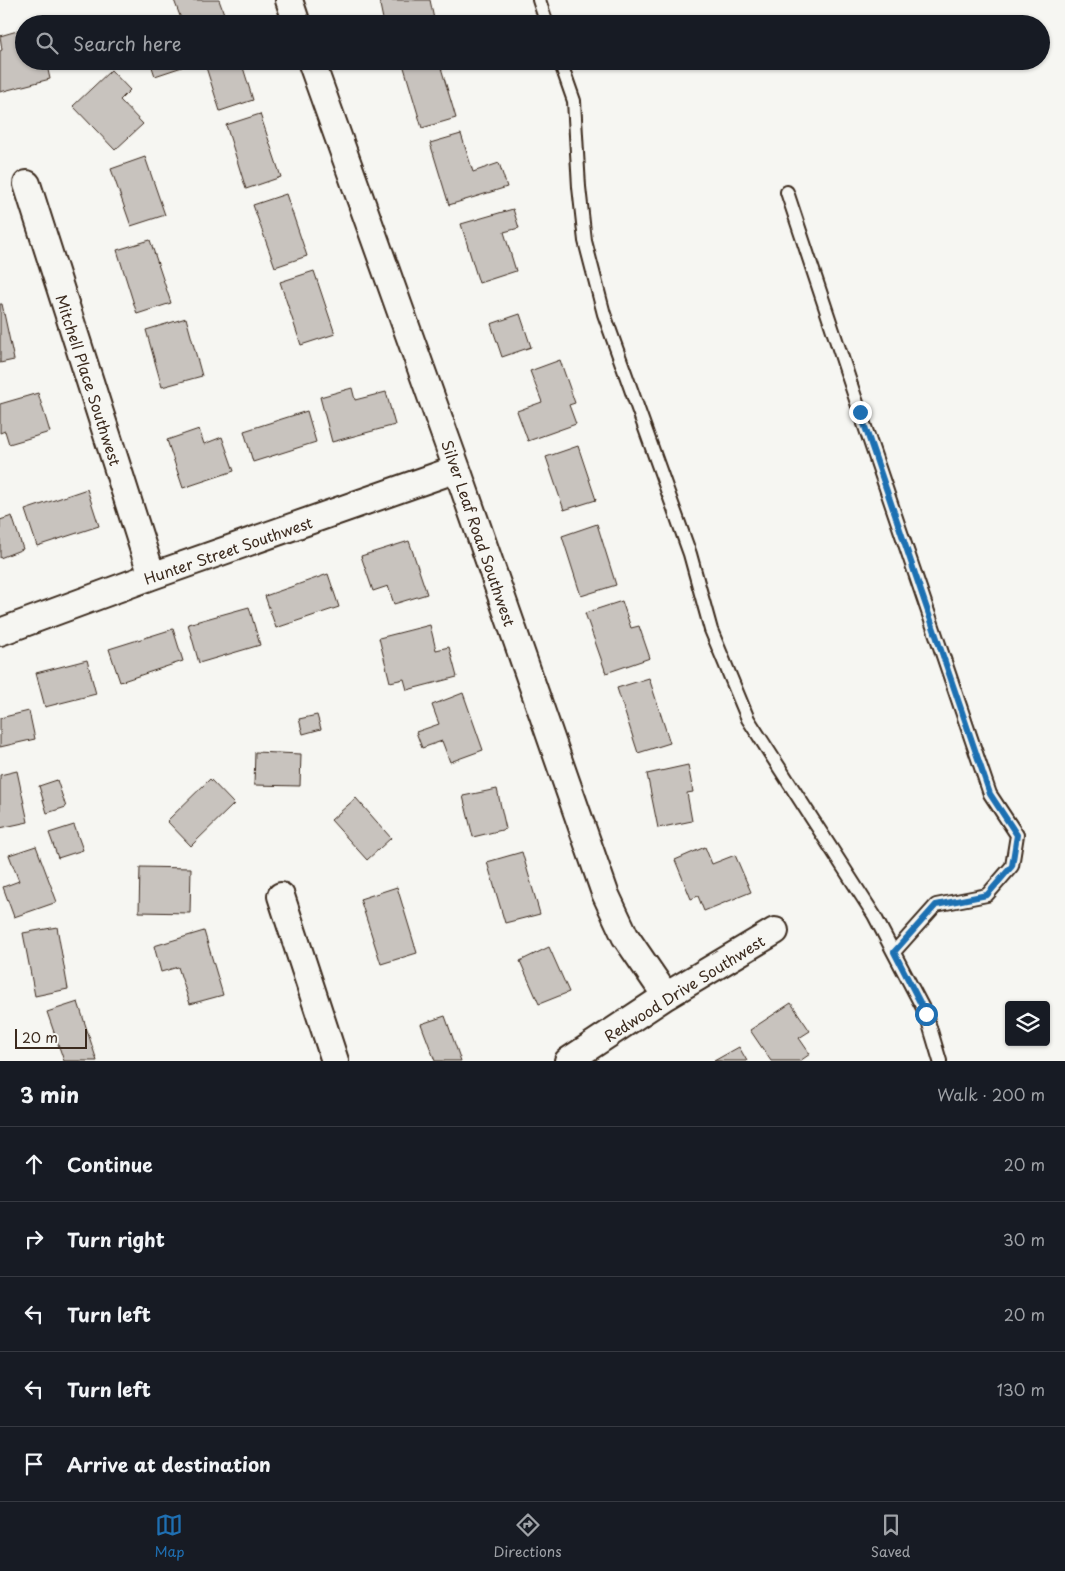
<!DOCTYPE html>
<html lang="en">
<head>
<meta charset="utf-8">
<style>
  :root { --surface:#171b24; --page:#20242c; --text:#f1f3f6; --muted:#9ea1a6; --line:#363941; --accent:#1f6fb2 }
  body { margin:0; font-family:"Playpen Sans",sans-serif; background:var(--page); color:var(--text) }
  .controls { position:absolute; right:15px; bottom:15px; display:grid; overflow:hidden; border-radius:5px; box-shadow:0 1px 4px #0004 }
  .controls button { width:45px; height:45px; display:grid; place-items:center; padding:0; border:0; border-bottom:1px solid var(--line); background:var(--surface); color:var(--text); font:25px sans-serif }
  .scale { position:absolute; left:15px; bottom:12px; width:72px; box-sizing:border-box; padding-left:5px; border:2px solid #3b2a1e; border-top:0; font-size:14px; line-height:18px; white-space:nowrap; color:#3b2a1e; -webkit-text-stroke:4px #f6f6f2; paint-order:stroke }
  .stop { position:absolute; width:15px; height:15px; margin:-11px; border:4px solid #1f6fb2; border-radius:50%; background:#fff }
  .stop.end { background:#1f6fb2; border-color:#fff; box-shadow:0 1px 5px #0008 }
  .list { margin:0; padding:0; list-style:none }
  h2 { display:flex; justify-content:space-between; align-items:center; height:65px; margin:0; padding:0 20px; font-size:21px }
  h2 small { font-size:16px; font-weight:400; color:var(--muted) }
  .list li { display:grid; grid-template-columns:32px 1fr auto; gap:15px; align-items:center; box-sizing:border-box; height:75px; padding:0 20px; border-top:1px solid var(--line) }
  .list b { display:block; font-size:19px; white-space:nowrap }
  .list em { font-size:16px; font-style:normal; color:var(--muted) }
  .icon { flex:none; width:28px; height:28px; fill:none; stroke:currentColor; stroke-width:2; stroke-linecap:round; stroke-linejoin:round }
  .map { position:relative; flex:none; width:1065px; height:1061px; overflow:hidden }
  .search { position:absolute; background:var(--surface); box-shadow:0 1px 4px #0004; left:15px; right:15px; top:15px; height:55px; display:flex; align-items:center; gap:12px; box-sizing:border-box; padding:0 18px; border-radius:28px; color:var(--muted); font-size:19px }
  .sheet { height:440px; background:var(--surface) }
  nav { display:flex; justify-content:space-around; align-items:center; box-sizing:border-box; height:70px; border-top:1px solid var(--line); background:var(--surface); font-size:14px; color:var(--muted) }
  nav a { display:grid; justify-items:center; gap:2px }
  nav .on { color:var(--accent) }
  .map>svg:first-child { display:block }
</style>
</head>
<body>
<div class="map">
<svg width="1065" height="1061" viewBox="0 0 1065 1061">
  <rect width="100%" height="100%" fill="#f6f6f2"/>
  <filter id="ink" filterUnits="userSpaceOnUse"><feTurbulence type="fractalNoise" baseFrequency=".02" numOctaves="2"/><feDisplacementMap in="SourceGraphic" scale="10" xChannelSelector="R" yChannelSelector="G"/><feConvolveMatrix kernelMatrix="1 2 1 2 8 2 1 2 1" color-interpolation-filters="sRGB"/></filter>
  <g filter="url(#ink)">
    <path fill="#c8c3be" stroke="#3b2a1e" d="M174 0H219L227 22 221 24H183Z
      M379 0H430L435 24H384Z
      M24 29V61H46L50 79 0 92V51L2 50 0 36Z
      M150 61H180L182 67 155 76Z
      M204 61H241L253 100 220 111Z
      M413 61H439L456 118 422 128 403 64Z
      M111 70 130 90 120 100 143 124 115 150 73 106Z
      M260 114 281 177 246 189 226 125Z
      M461 134 473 172 499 163 507 187 449 205 430 143Z
      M145 157 165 215 131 226 111 169Z
      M286 194 307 256 275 267 253 205Z
      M513 209 519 228 504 232 516 271 479 283 461 224Z
      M150 240 171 303 137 314 117 250Z
      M314 271 335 334 301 345 280 282Z
      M0 304H2L14 360 0 363Z
      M520 314 531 347 502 357 491 324Z
      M186 318 202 376 162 387 146 330Z
      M560 360 575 403 569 405 576 424 528 441 517 411 542 402 530 371Z
      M352 388 355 400 386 392 395 425 332 442 320 397Z
      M38 393 50 432 9 444 5 431 0 433V404Z
      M307 411 316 442 253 462 244 431Z
      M199 429 204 444 222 437 234 471 183 488 167 440Z
      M578 446 596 500 564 510 546 457Z
      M87 489 99 526 37 546 25 510Z
      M12 516 23 549 0 558V520Z
      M597 524 616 585 581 596 562 536Z
      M409 541 427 594 394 604 388 586 373 591 361 556Z
      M328 574 339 607 276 628 265 596Z
      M622 601 631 628 639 626 650 658 606 673 585 613Z
      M249 607 260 645 199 663 188 624Z
      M430 625 436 650 449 647 457 677 407 690 404 679 390 682 379 638Z
      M173 629 183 661 120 682 109 649Z
      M87 660 96 694 45 707 36 673Z
      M649 678 670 743 638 753 617 688Z
      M463 693 483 750 450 762 442 741 422 748 416 732 439 724 432 705Z
      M29 711 35 739 0 747V718Z
      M317 715 321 729 303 734 299 719Z
      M255 752 301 754 300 786 254 785Z
      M688 765 693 792 687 793 692 821 658 828 647 774Z
      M17 771 28 822 0 828V775Z
      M210 779 234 804 191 846 167 821Z
      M57 780 66 807 47 813 39 786Z
      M497 789 506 829 473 837 463 796Z
      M356 798 391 838 367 860 331 820Z
      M74 825 83 850 58 858 49 833Z
      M36 846 57 902 14 917 3 887 19 881 9 855Z
      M705 847 712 864 735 855 751 892 704 911 698 896 691 899 675 860Z
      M522 852 540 914 505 923 487 862Z
      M140 867 191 868 190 913 139 912Z
      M397 887 417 953 381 964 360 899Z
      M57 927 68 989 35 996 23 933Z
      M204 931 223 995 190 1004 178 967 161 972 154 946Z
      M549 947 569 992 539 1004 520 961Z
      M78 1002 97 1061H64L47 1012Z
      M791 1003 810 1031 799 1038 810 1054 800 1061H771L750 1030Z
      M445 1016 461 1061H435L421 1024Z
      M739 1047 747 1061H714Z"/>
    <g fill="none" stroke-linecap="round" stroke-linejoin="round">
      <defs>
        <path id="service" d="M539 0 547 24
          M560 61 574 101 579 187 585 241 604 314 690 554 711 630 748 719 874 915 926 1014 940 1061
          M787 192 860 412 990 794 1017 835 1012 866 987 895 936 905 894 952"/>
        <path id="minor" d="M289 0 297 24
          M311 61 457 469 605 893 625 936 666 996
          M27 184 152 576
          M0 632 152 576 457 469
          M281 896 335 1061
          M568 1061 666 996 775 931"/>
      </defs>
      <use href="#service" stroke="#3b2a1e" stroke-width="16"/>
      <use href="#minor" stroke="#3b2a1e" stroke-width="30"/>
      <use href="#service" stroke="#f6f6f2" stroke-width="12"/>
      <use href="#minor" stroke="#f6f6f2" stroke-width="26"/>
    </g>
  </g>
  <g fill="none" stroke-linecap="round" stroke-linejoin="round" filter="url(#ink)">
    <path stroke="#1f6fb2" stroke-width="6" d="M860 412 990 794 1017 835 1012 866 987 895 936 905 894 952 926 1014"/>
  </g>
  <g text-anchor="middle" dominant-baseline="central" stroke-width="4" stroke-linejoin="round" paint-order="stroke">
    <g font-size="15" fill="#3b2a1e" stroke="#f6f6f2">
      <text transform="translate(89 380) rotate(72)">Mitchell Place Southwest</text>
      <text transform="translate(479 533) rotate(71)">Silver Leaf Road Southwest</text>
      <text transform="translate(228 550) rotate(-19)">Hunter Street Southwest</text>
      <text transform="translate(684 988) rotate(-32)">Redwood Drive Southwest</text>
    </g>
  </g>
</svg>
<div class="controls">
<button><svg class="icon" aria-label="layers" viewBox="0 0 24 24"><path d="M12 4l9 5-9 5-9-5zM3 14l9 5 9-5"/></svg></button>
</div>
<div class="scale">20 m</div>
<div class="stop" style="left:926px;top:1014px"></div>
<div class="stop end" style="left:860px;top:412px"></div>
<div class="search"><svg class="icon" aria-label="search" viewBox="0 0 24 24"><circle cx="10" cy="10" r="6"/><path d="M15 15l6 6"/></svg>Search here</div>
</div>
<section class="sheet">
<h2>3 min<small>Walk · 200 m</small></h2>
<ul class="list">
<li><svg class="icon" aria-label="ahead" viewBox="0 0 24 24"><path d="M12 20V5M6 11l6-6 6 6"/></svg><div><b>Continue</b></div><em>20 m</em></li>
<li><svg class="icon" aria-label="right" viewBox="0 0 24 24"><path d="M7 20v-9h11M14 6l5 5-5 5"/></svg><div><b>Turn right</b></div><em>30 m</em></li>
<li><svg class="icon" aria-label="left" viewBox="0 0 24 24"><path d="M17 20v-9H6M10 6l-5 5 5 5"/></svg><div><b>Turn left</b></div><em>20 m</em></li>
<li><svg class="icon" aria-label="left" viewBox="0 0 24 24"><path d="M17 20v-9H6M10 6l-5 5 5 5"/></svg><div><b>Turn left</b></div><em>130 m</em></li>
<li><svg class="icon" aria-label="arrive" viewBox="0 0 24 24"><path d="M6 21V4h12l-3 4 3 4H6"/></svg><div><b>Arrive at destination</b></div></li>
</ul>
</section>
<nav>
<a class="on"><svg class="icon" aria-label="map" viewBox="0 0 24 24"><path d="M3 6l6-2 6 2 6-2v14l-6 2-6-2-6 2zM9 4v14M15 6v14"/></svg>Map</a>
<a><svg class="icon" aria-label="directions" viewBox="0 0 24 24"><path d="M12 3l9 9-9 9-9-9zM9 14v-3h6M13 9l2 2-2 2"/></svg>Directions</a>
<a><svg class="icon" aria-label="saved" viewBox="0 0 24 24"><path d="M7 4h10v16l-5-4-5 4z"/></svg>Saved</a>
</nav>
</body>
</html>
